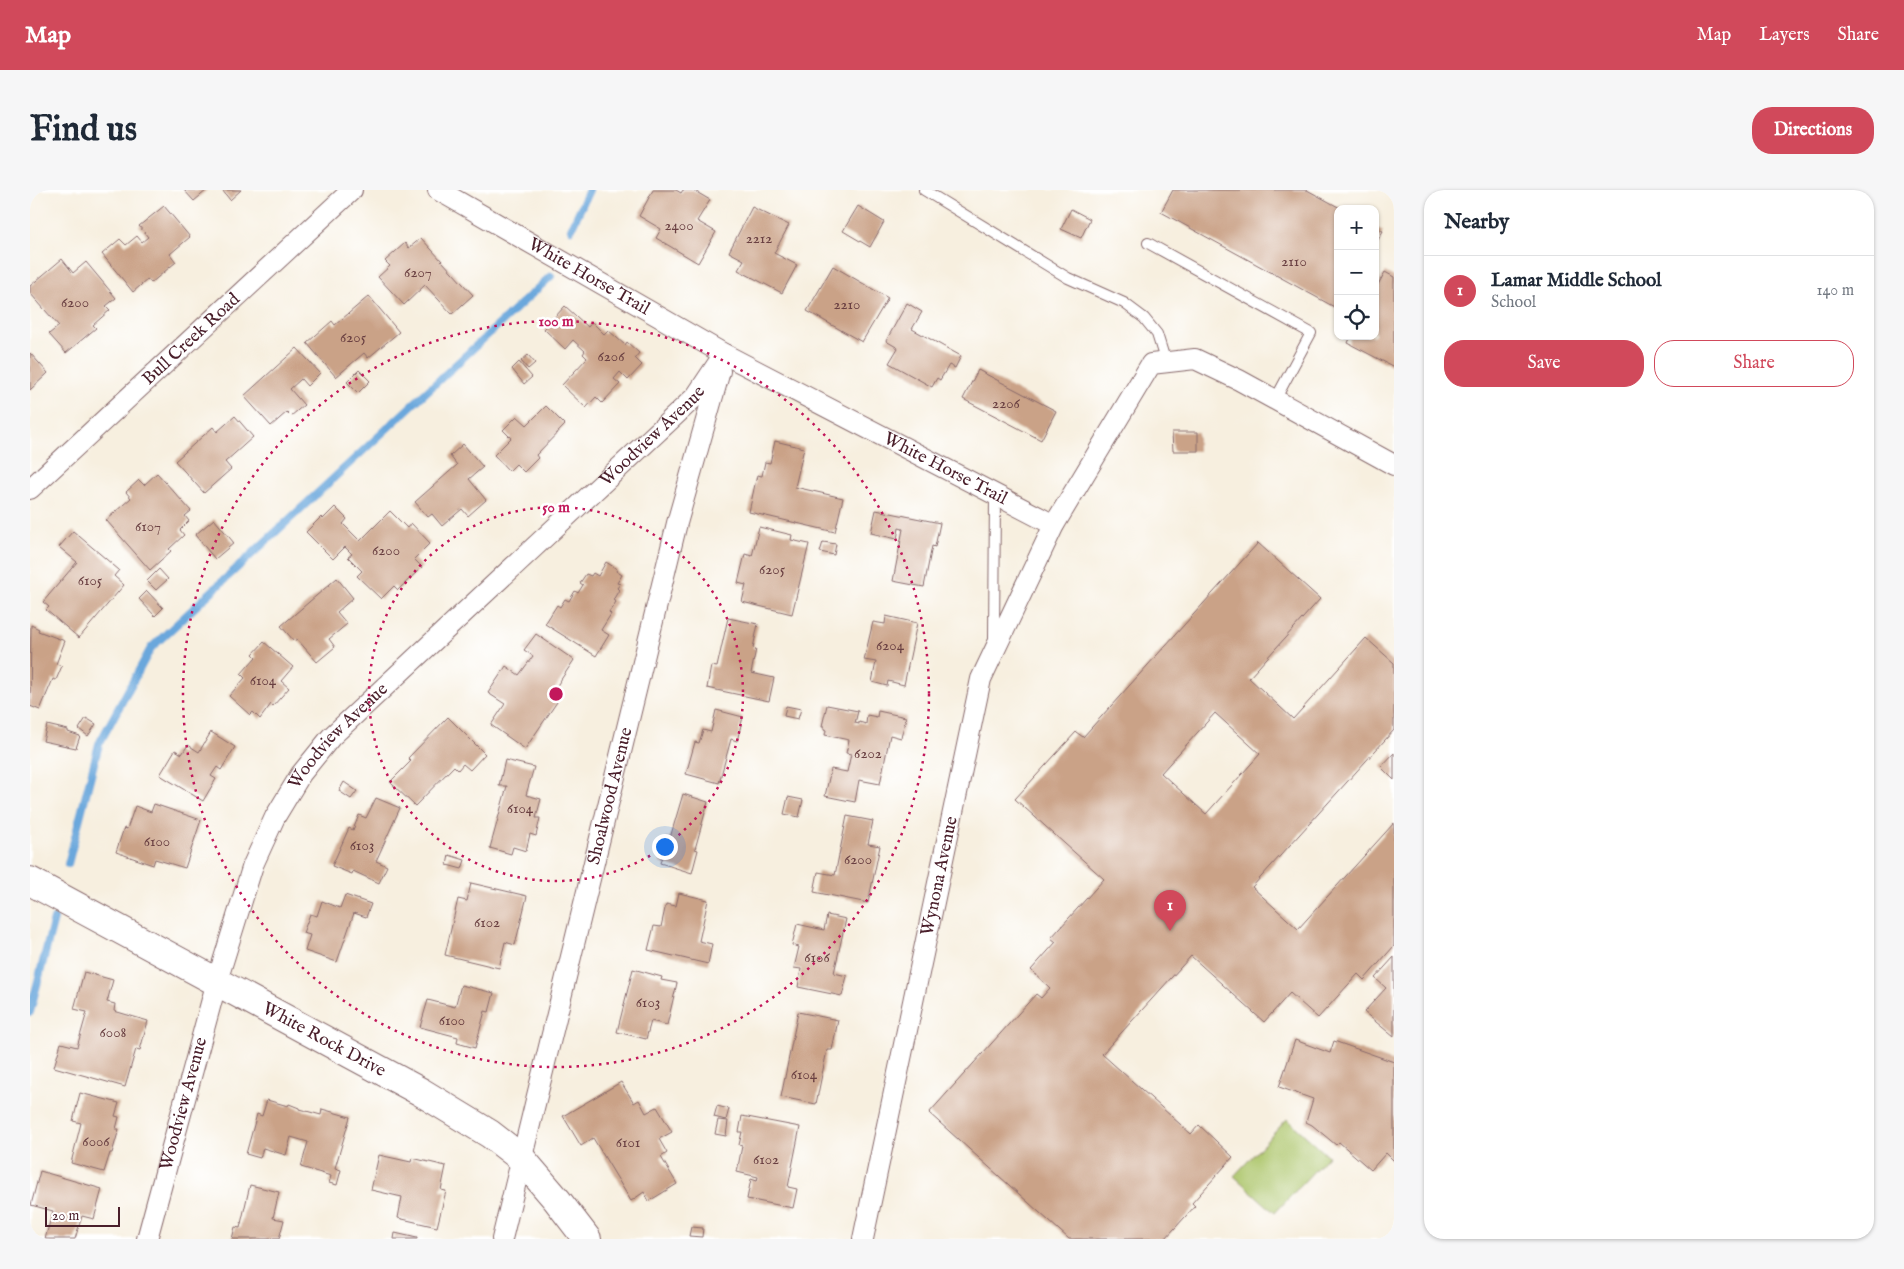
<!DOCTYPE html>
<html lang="en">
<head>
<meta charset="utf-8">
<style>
  :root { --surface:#fff; --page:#f6f6f7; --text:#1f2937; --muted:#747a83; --line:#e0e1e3; --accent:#d1495b }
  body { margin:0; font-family:"IM FELL English",serif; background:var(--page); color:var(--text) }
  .controls { position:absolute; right:15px; top:15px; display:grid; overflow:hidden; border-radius:10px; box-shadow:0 1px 4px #0004 }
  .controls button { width:45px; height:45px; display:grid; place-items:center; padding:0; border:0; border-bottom:1px solid var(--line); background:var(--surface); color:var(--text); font:25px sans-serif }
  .scale { position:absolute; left:15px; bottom:12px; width:75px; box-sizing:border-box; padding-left:5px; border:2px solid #4a1f2b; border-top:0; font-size:14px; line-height:18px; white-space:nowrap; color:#4a1f2b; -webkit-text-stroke:4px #fff; paint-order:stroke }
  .you { position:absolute; left:634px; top:656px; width:18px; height:18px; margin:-12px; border:4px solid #fff; border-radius:50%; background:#1a73e8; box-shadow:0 0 0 8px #1a73e833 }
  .badge { display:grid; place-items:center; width:32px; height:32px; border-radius:50%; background:var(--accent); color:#fff; font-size:16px; font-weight:700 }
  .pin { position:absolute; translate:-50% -41px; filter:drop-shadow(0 1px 2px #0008) }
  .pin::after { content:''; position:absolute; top:26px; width:18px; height:15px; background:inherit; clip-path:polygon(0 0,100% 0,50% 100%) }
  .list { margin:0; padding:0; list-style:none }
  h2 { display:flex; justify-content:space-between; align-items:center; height:65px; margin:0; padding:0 20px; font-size:21px }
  h2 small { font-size:16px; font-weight:400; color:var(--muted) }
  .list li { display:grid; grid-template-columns:32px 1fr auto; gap:15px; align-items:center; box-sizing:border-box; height:70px; padding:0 20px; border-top:1px solid var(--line) }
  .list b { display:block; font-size:19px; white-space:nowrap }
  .list p { margin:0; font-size:16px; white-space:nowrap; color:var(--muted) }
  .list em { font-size:16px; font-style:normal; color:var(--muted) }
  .actions { display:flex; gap:10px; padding:15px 20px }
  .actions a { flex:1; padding:11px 0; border:1px solid var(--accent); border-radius:20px; text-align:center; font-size:18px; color:var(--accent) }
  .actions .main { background:var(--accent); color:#fff }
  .icon { flex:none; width:28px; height:28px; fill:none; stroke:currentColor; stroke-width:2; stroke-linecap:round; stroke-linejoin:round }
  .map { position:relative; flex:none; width:1364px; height:1049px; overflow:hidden; border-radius:20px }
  header { display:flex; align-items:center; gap:30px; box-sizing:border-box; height:70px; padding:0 25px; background:var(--accent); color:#fff }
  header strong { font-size:24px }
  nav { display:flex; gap:28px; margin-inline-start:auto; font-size:18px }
  .intro { display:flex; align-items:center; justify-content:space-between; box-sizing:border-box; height:120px; padding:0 30px }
  h1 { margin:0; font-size:35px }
  .button { padding:12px 22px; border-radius:20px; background:var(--accent); color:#fff; font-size:18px; font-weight:700 }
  main { display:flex; gap:30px; padding:0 30px }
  aside { flex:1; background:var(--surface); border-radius:20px; box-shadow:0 1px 4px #0004 }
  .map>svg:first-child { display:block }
</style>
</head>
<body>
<header>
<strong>Map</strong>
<nav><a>Map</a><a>Layers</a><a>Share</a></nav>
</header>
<div class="intro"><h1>Find us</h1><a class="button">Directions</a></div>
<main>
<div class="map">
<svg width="1364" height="1049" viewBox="0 0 1364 1049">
  <rect width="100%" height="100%" fill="#fff"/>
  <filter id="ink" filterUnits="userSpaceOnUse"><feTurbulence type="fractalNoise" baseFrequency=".02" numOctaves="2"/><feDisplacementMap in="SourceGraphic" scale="10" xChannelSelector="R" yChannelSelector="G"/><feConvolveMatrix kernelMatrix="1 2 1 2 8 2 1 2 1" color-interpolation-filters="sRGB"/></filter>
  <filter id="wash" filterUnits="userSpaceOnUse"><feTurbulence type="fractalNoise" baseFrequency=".0096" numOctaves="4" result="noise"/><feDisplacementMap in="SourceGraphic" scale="20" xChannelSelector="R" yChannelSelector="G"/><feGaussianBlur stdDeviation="1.12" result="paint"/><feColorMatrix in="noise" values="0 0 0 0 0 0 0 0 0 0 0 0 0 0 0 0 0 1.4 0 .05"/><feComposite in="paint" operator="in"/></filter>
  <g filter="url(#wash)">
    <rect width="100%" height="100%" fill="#f7efdf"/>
    <path fill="#adc66c" stroke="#7c724c" d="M1257 929 1298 966 1245 1023 1204 986Z"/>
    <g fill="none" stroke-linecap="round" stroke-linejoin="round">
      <path stroke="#6aa7dc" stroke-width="8" d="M541 39 559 0
        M38 674 69 554 121 458 521 86
        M0 822 24 729"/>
    </g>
    <g id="blocks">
      <path fill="#caa287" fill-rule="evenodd" d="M154 0H177L164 11Z
        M192 0H211L200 10Z
        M623 0H646L651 3 653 0H663L680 10 667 31 686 42 668 73 626 48 631 39 609 26Z
        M1143 0H1277L1312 19H1308V119L1131 22Z
        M134 16 160 47 140 64 146 72 121 93 118 89 103 102 72 64 90 49 96 55 107 46 112 52 118 47 109 36Z
        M828 16 854 32 840 57 813 41Z
        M722 17 759 35 744 63 767 75 752 103 708 80 714 70 699 62Z
        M1041 19 1060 29 1051 48 1031 39Z
        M1345 37 1353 41 1345 55Z
        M391 48 443 105 422 124 395 95 374 115 348 87 360 76 355 71 375 53 379 58Z
        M32 69 43 83 56 72 86 108 76 116 80 120 63 135 66 138 36 163 19 144 29 136 0 103V96Z
        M803 76 858 108 832 152 777 121Z
        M1355 82 1364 87V177L1318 153 1321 146H1345V100Z
        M339 106 369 142 338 168 334 163 306 187 277 153 302 131 305 135Z
        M877 113 892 122 882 139 931 166 925 178 919 175 910 190 907 188 902 197 859 173 868 158 856 151Z
        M535 116 558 137 562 132 574 144 578 140 595 155 597 152 609 163 605 168 612 175 598 190 590 182 584 189 590 194 572 213 566 207 556 218 532 195 557 168 553 164 555 161 543 150 535 159 514 139Z
        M267 158 290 183 277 196 271 189 260 199 274 215 261 226 257 222 241 236 214 206Z
        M0 163 18 183 0 200Z
        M498 165 505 173 498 179 491 171Z
        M489 172 502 187 494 194 482 179Z
        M329 180 340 191 328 203 317 192Z
        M948 180 1026 221 1011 250 933 209Z
        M516 216 535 235 506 265 508 268 494 282 486 274 479 281 464 265 481 248 473 240 487 226 497 235Z
        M205 226 223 247 195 272 201 279 174 303 145 271 183 237 187 242Z
        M1142 242H1168V261H1143Z
        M745 251 774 258 765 297 813 308 805 342 719 322 727 285 732 286 735 272 740 273Z
        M433 254 453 277 439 289 456 310 438 326 432 319 412 336 402 324 398 327 385 312 427 275 420 266Z
        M127 283 161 321 155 326 159 331 150 340 154 345 139 359 141 361 120 380 76 330 101 308 96 302 109 290 114 295Z
        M305 317 317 329 313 334 330 351 360 321 377 338 381 333 400 353 384 369 392 377 368 400 364 396 351 409 327 386 332 381 318 367 322 364 315 357 303 369 276 342 291 327 293 329Z
        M846 320 910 333 905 357 902 356 894 397 863 391 873 339 869 338 867 349 841 343Z
        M184 329 204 353 185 369 165 345Z
        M729 337 762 345 761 350 779 354 762 424 712 412 716 395 708 393 715 364 722 366Z
        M43 341 89 380 84 386 94 395 49 448 16 420 19 417 13 412 47 372 29 357Z
        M793 352 806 354 804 365 790 362Z
        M1228 353 1290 409 1219 488 1263 529 1336 448 1364 473V540L1222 697 1268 739 1364 633V756L1334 790 1328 784 1288 828 1260 803 1234 832 1161 766 1072 864 1161 944 1169 935 1203 967 1162 1013 1165 1016 1135 1049H1039L899 923 1006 804 1011 808 1020 798 1001 780 1026 752 1021 748 1074 689 985 609 1046 542 1053 547ZM1185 523 1230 564 1176 624 1131 583Z
        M576 372 587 379 586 381 592 385 587 393 590 394 587 398 589 400 583 410 586 412 579 422 581 424 571 440 579 445 566 466 515 434 527 415 530 417 535 409 539 411 545 401 548 403 553 395 550 393 556 384 561 386 563 383 568 386Z
        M129 379 138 389 126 400 117 391Z
        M307 388 323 408 307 422 317 434 299 449 305 457 287 472 267 449 264 451 251 436Z
        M117 401 133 418 125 426 109 409Z
        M856 426 887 433 874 495 858 491 857 496 842 492 846 472 834 470 843 432 855 434Z
        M698 428 728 434 723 458 726 459 721 483 744 488 739 511 677 498 681 476 687 477Z
        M1 435 9 439 8 441 35 451 26 474 32 476 26 490 23 489 10 520 0 516Z
        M506 444 544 470 520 506 527 512 495 559 461 535 475 514 458 503 476 476 489 485 503 466 494 460Z
        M234 452 263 477 251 491 259 498 243 516 241 514 230 529 223 522 220 525 199 506 215 488 211 484 226 467 223 464Z
        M797 515 828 521 825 533 829 534V532L836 534 837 525 847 527 848 521 876 527 871 548 860 545 850 594 829 590 825 612 795 606 801 579 817 582 821 564 816 563 819 550 795 545 796 540 794 539V536H792Z
        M756 516 771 519 768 529 754 526Z
        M686 520 713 527 707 551 701 549 689 593 656 584 665 552 669 553 673 540 681 542Z
        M418 527 455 564 440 580 433 574 428 580 424 576 385 616 360 592 381 571 378 568Z
        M56 528 66 534 58 546 49 539Z
        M17 535 38 540V542L50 546 46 558 13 551Z
        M181 542 205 557 191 580 187 577 181 586 186 589 173 611 130 585 145 560 152 564 158 555 169 562Z
        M1364 563V590L1351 577Z
        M475 570 504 577 496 605 511 609 506 628H510L506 646 500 644 496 661 483 657 481 664 460 658 477 596H469Z
        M314 592 327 601 321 609 309 601Z
        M653 604 678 612 665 659 668 660 662 683 630 673 637 647 640 648Z
        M758 607 773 610 769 627 754 624Z
        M346 608 370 618 346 671 357 676 349 693 323 681 322 684 302 676 319 638 323 640 329 625 336 628Z
        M124 614 171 630 155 678 125 669 123 675 86 662 94 638 97 639 105 616 121 622Z
        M817 626 843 631 838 654 850 656 838 713 784 702 788 682 805 685Z
        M419 665 435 670 432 679 417 675Z
        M441 693 497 706 485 755 475 752 469 778 415 765 428 709 437 711Z
        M649 703 678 710 669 751 682 754 678 774 618 760 624 736 631 737 636 714 646 716Z
        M315 705 341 714 336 727 324 723 307 772 275 761 280 745 273 743 280 724 287 726 292 711 310 718Z
        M797 725 816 729 804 783 817 786 812 806 768 797 771 779 764 778 769 757 762 755 767 734 794 740Z
        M1364 767V847L1334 822 1356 798 1345 788Z
        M603 779 632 787 631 790 647 793 637 835 621 831 616 849 587 842Z
        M54 782 83 790 77 812 85 814 84 821 118 831 110 860 106 859 95 897 24 877 31 853 47 857 57 822 44 819Z
        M431 795 464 803 459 822 455 821 445 858 427 853 428 847 390 837 398 810 425 817Z
        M768 822 808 830 802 860H797L786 914 751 907Z
        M1265 850 1300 863 1304 851 1364 872V971L1356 963 1341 980 1309 952 1306 955 1282 935 1276 932 1283 909 1249 897Z
        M591 892 604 913 609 910 616 923 627 917 642 942 629 949 637 963 631 967 647 994 619 1011 614 1002 601 1011 563 948 551 956 533 926Z
        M50 903 89 913 85 926 89 927 86 939H89L82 963H80L74 982 41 973 51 933 43 931Z
        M237 910 258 916 259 914 269 918V919L291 925 292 919 320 927 305 978 311 980 307 995 299 993 301 986 271 977 278 952 261 947 256 965 233 958 230 968 216 964 227 924 232 926Z
        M687 916 699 919 696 930 684 927Z
        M712 926 770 937 758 997 767 999 763 1018 717 1009 721 989 727 991 728 987 707 982 712 956 709 955 712 942H709Z
        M688 930 698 931 696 946 685 944Z
        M349 965 381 972 382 968 416 976 411 1000 416 1001 407 1037 368 1028 372 1007 341 1000Z
        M10 981 72 999 64 1029 52 1026 45 1049H15L23 1021 1 1015Z
        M220 995 249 1002 243 1028 254 1030 249 1049H202L205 1037 210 1038Z
        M661 1037 673 1038 672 1047 659 1046Z
        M365 1043 387 1048V1049H364Z"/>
    </g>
  </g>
  <g filter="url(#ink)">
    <use href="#blocks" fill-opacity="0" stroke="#87686a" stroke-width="1"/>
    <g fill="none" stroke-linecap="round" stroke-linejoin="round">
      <defs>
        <path id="lane" d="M894 0 1038 88 1094 113 1114 128 1127 144 1136 173
          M1118 53 1281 143 1245 210
          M964 451 965 304"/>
        <g id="street">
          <path id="s1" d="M408 0 694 164 1024 335"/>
          <path id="s2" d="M0 299 322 0"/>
          <path id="s3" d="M117 1049 187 791 223 675 245 627 271 584 301 547 666 206 694 164"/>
          <path id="s4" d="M472 1049 647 333 690 181"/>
          <path id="s5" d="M833 1049 951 489 1024 335 1121 174 1165 169 1209 190 1364 275"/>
        </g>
        <g id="secondary">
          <path id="s6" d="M0 691 391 902 460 944 491 968 527 1010 557 1049"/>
        </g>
      </defs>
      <use href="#lane" stroke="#87686a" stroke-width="12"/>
      <use href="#street" stroke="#87686a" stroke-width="22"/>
      <use href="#secondary" stroke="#87686a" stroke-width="30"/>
      <use href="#lane" stroke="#fff" stroke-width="10"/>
      <use href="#street" stroke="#fff" stroke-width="20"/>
      <use href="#secondary" stroke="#fff" stroke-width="28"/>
    </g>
  </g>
  <g fill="none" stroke="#c2185b" stroke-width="2.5" stroke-dasharray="2.5 5">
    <circle cx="526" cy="504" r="187"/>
    <circle cx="526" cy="504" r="373"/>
  </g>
  <g text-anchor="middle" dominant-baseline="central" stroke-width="5" stroke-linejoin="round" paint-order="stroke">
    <g font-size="15" fill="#6a4042">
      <text x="649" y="35">2400</text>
      <text x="729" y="48">2212</text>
      <text x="1264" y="71">2110</text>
      <text x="388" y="82">6207</text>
      <text x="45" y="112">6200</text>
      <text x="817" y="114">2210</text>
      <text x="323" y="147">6205</text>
      <text x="581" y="166">6206</text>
      <text x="976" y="213">2206</text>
      <text x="118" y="336">6107</text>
      <text x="356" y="360">6200</text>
      <text x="742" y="379">6205</text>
      <text x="60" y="390">6105</text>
      <text x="860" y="455">6204</text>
      <text x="233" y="490">6104</text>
      <text x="838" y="563">6202</text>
      <text x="490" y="618">6104</text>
      <text x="127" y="651">6100</text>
      <text x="332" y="655">6103</text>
      <text x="828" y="669">6200</text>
      <text x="457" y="732">6102</text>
      <text x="787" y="767">6106</text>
      <text x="618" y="812">6103</text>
      <text x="422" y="830">6100</text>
      <text x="83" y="842">6008</text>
      <text x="774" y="884">6104</text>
      <text x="66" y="951">6006</text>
      <text x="598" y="952">6101</text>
      <text x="736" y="969">6102</text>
    </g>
    <g font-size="18" fill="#4a1f2b" stroke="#fff">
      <text stroke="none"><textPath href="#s1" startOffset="174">White Horse Trail</textPath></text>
      <text stroke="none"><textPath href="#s2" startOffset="220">Bull Creek Road</textPath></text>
      <text stroke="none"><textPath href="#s3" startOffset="980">Woodview Avenue</textPath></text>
      <text stroke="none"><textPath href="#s1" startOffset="579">White Horse Trail</textPath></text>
      <text stroke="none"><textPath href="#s3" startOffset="545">Woodview Avenue</textPath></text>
      <text stroke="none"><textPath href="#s4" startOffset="456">Shoalwood Avenue</textPath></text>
      <text stroke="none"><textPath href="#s5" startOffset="371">Wynona Avenue</textPath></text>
      <text stroke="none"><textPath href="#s6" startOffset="334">White Rock Drive</textPath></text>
      <text stroke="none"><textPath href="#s3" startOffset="140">Woodview Avenue</textPath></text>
    </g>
  </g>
  <circle cx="526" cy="504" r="8" fill="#c2185b" stroke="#fff" stroke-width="2.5"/>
  <g font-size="15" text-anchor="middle" font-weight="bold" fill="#c2185b" stroke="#fff" stroke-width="5" stroke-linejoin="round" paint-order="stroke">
    <text x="526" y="136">100 m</text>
    <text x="526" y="322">50 m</text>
  </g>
</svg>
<div class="controls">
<button>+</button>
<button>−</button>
<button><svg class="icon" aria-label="locate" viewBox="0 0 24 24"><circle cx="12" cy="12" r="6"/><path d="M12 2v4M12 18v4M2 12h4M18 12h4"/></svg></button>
</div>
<div class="scale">20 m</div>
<div class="you"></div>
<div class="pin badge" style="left:1140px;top:741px">1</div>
</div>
<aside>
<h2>Nearby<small></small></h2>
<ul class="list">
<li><span class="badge">1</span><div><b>Lamar Middle School</b><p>School</p></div><em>140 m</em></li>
</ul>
<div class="actions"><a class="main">Save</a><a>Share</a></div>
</aside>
</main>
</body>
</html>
